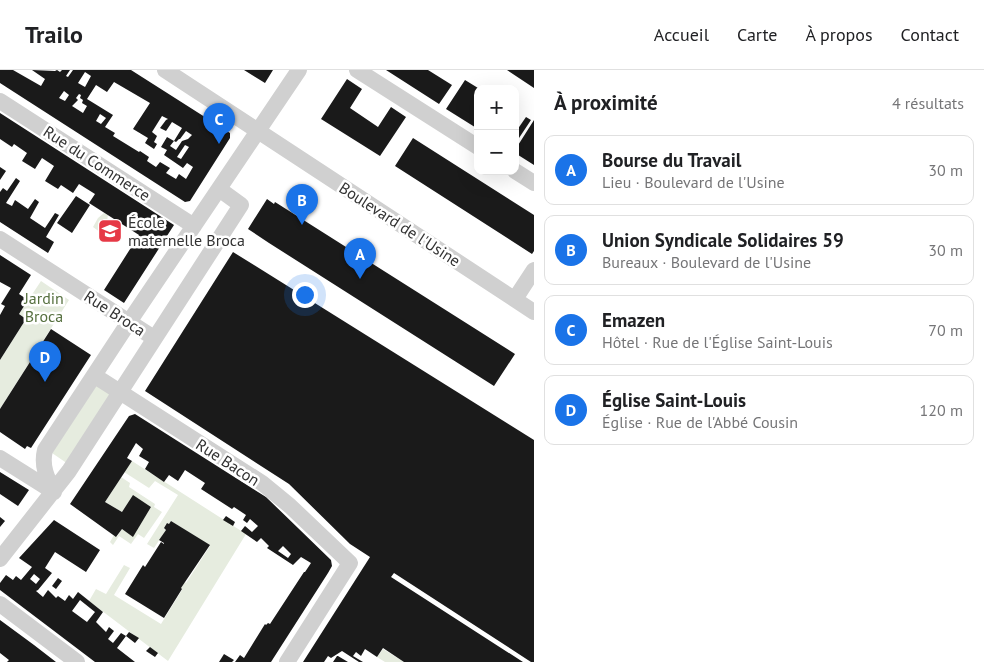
<!DOCTYPE html>
<html lang="fr">
<head>
<meta charset="utf-8">
<style>
  :root { --surface:#fff; --page:#f6f6f6; --text:#202124; --muted:#757577; --line:#e0e0e0; --accent:#1a73e8 }
  body { margin:0; font-family:"PT Sans",sans-serif; background:var(--page); color:var(--text) }
  .controls { position:absolute; right:15px; top:15px; display:grid; overflow:hidden; border-radius:10px; box-shadow:0 5px 20px #0002 }
  .controls button { width:45px; height:45px; display:grid; place-items:center; padding:0; border:0; border-bottom:1px solid var(--line); background:var(--surface); color:var(--text); font:25px sans-serif }
  .you { position:absolute; left:304px; top:224px; width:18px; height:18px; margin:-12px; border:4px solid #fff; border-radius:50%; background:#1a73e8; box-shadow:0 0 0 8px #1a73e833 }
  .badge { display:grid; place-items:center; width:32px; height:32px; border-radius:50%; background:var(--accent); color:#fff; font-size:16px; font-weight:700 }
  .pin { position:absolute; translate:-50% -41px; filter:drop-shadow(0 1px 2px #0008) }
  .pin::after { content:''; position:absolute; top:26px; width:18px; height:15px; background:inherit; clip-path:polygon(0 0,100% 0,50% 100%) }
  .list { margin:0; padding:0; list-style:none }
  h2 { display:flex; justify-content:space-between; align-items:center; height:65px; margin:0; padding:0 20px; font-size:21px }
  h2 small { font-size:16px; font-weight:400; color:var(--muted) }
  .list li { display:grid; grid-template-columns:32px 1fr auto; gap:15px; align-items:center; box-sizing:border-box; height:70px; margin:0 10px 10px; padding:0 10px; border:1px solid var(--line); border-radius:10px }
  .list b { display:block; font-size:19px; white-space:nowrap }
  .list p { margin:0; font-size:16px; white-space:nowrap; color:var(--muted) }
  .list em { font-size:16px; font-style:normal; color:var(--muted) }
  .map { position:relative; flex:none; width:534px; height:592px; overflow:hidden }
  header { display:flex; align-items:center; gap:30px; box-sizing:border-box; height:70px; padding:0 25px; background:var(--surface); border-bottom:1px solid var(--line) }
  header strong { font-size:24px }
  nav { display:flex; gap:28px; margin-inline-start:auto; font-size:18px }
  main { display:flex }
  aside { flex:1; background:var(--surface) }
  .map>svg:first-child { display:block }
</style>
</head>
<body>
<header>
<strong>Trailo</strong>
<nav><a>Accueil</a><a>Carte</a><a>À propos</a><a>Contact</a></nav>
</header>
<main>
<div class="map">
<svg width="534" height="592" viewBox="0 0 534 592">
  <rect width="100%" height="100%" fill="#fff"/>
  <path fill="#e6ecdf" d="M104 143 108 145 107 151 111 158 104 165 93 157 98 148Z
    M41 211 69 230 0 339V290L26 249 19 244Z
    M98 313 114 324 68 394 52 383Z
    M132 391 246 464 168 591 89 531 96 519 106 524 124 495 130 498 114 525 161 554 182 520 181 518 185 512 186 513 210 476 171 451 169 454 167 453 164 458 166 460 154 478 147 474 178 425 155 411 149 418 124 402Z
    M121 407 130 413 129 417 155 434 154 437 162 442 144 468 138 464 131 474 119 466 113 475 110 472 114 465 117 467 122 459 133 466 151 437 133 426 122 442 105 432Z
    M383 579 404 592H385L377 587Z"/>
  <path fill="#1a1a1a" fill-rule="evenodd" d="M0 0H13L41 16 45 9 32 0 55 1 57 0 60 2 62 0H70L66 6 68 7 73 0H131L230 63V68L190 131 185 132 0 13ZM85 2 91 6 85 17 78 13ZM114 12 150 33 133 59 148 68 145 73 154 79 157 74 154 72 157 66 152 62 162 46 168 49 166 50 160 58 166 61 172 52 182 58 174 71 176 72 179 69H180L186 61 192 65 188 69 182 71 176 80 170 76 174 71 167 67 161 77 167 80 164 85 183 98 187 93 193 97 186 109 179 104 176 109 166 103 170 98 160 92 156 97 147 91 149 87 140 81 139 82 113 66 115 63 105 57 113 45 87 29 96 15 107 22ZM64 21 69 25 65 31 59 28ZM79 24 81 25 80 28 83 30 82 33 87 36 83 43 72 36 78 30 76 28ZM100 44 106 48 101 54 96 51ZM185 75 189 77 181 89 177 87Z
    M244 0H273L265 13Z
    M386 0H428L452 15 439 34Z
    M507 0H534V18Z
    M347 9 362 19 350 38 378 57 391 37 406 47 380 86 321 49Z
    M465 10 478 18V59L446 39Z
    M0 43 174 155 124 233 104 220 139 165 89 133 95 124 79 114 73 123 61 115 58 119 45 111 54 96 42 88 35 99 22 91 27 83 14 74 12 77 0 69Z
    M526 47 531 50 515 74V63Z
    M534 50V95L515 83V80Z
    M413 68 534 145V181L532 184 395 96Z
    M0 97 6 101 0 110Z
    M16 108 20 111 6 133 12 136 15 130 28 139 35 129 39 132 30 148 45 158 55 143 59 145 46 167 54 172 48 183 0 152V122L3 118 7 121Z
    M76 126 90 135 72 163 57 153Z
    M267 129 274 134 275 132 515 284 494 316 269 173 248 159Z
    M363 172 374 179 371 185 360 178Z
    M233 182 534 370V592H531L394 503 391 507 523 592H404L383 578 377 587 365 579 361 586 356 582 353 586 363 592H359L342 581 331 588 328 586 324 592H303L370 487 350 474 289 414 145 321Z
    M0 185 31 205 19 224 28 230 19 244 26 249 0 290V245L5 236 1 234 11 218 0 212Z
    M51 259 91 285 31 378 27 376 25 379 0 362V339Z
    M135 344 266 427 331 490 332 496 328 503 271 592H235L240 585 244 588 265 554 266 555 268 553 270 554 304 502H305L311 493 301 487 293 495 267 478 269 476 261 468 257 472 241 461 245 456 252 462 258 456 250 449 247 453 243 450 246 445 234 437 232 439 201 419 205 413 185 400 178 411 169 405 164 412 145 399 149 392 139 386 143 379 136 373 127 388 132 391 105 432 122 442 133 425 151 437 133 467 122 459 116 467 70 434 129 346ZM283 476 291 484 288 488 278 481Z
    M0 402 29 420 18 436 0 424Z
    M226 446 235 452 233 456 223 450Z
    M0 447 5 451 0 457Z
    M54 450 100 480 86 502 55 482 45 498 52 503 38 520 36 521 43 527 48 520 56 528 58 526 65 531 69 525 73 529 78 522 103 542 96 552 106 562 109 557 114 561 108 569 113 573 121 563 126 566 117 578 135 592H95L0 520V513L6 505 13 510 16 506 21 510 32 497 19 488ZM34 504 40 509 36 514 30 509ZM80 530 95 542 87 552 72 541Z
    M171 451 210 475 181 518 182 519 164 548 125 524 143 495 145 497 161 472 164 474V473L159 470 166 460 164 458 167 453 169 454Z
    M58 508 62 511 56 519 52 516Z
    M0 550 34 575 56 592H7L9 590 0 583Z
    M129 562 139 568 135 573 126 566Z
    M150 577 158 583 155 587 146 581Z
    M224 584 234 590 232 592H219Z
    M337 586H338L348 592H333Z"/>
  <g fill="none" stroke-linecap="round" stroke-linejoin="round">
    <path stroke="#d0d0d0" stroke-width="16" d="M165 0 534 242
      M357 0 478 77
      M0 31 194 156
      M515 101 534 113
      M0 169 154 268
      M515 229 534 200
      M95 306 262 413 290 436 350 493 287 592
      M0 388 54 422
      M54 422C47 408 41 396 45 380L129 252 299 0
      M0 489 69 401 241 135 219 119
      M0 534 77 592"/>
  </g>
  <defs>
    <symbol id="school-square" viewBox="-11 -11 22 22"><rect x="-9" y="-9" width="18" height="18" rx="4" fill="#e63946" stroke="#fff"/><path d="M0-5L7-2L0 1L-7-2ZM-4 1L0 2.5L4 1V4Q0 6-4 4Z" fill="#fff"/></symbol>
  </defs>
  <g fill-rule="evenodd">
    <use href="#school-square" x="96" y="147" width="28" height="28"/>
  </g>
  <g text-anchor="middle" dominant-baseline="central" stroke-width="5" stroke-linejoin="round" paint-order="stroke">
    <g font-size="16" fill="#333" stroke="#fff">
      <text transform="translate(97 93) rotate(33)">Rue du Commerce</text>
      <text transform="translate(400 154) rotate(33)">Boulevard de l'Usine</text>
      <text transform="translate(115 243) rotate(33)">Rue Broca</text>
      <text transform="translate(228 392) rotate(33)">Rue Bacon</text>
    </g>
    <g font-size="16" fill="#333" stroke="#fff" text-anchor="start">
      <text x="128" y="152">École<tspan x="128" dy="18">maternelle Broca</tspan></text>
    </g>
    <g font-size="16" fill="#56703f" stroke="#fff">
      <text x="44" y="228">Jardin<tspan x="44" dy="18">Broca</tspan></text>
    </g>
  </g>
</svg>
<div class="controls">
<button>+</button>
<button>−</button>
</div>
<div class="you"></div>
<div class="pin badge" style="left:360px;top:209px">A</div>
<div class="pin badge" style="left:302px;top:155px">B</div>
<div class="pin badge" style="left:219px;top:74px">C</div>
<div class="pin badge" style="left:45px;top:312px">D</div>
</div>
<aside>
<h2>À proximité<small>4 résultats</small></h2>
<ul class="list">
<li><span class="badge">A</span><div><b>Bourse du Travail</b><p>Lieu · Boulevard de l'Usine</p></div><em>30 m</em></li>
<li><span class="badge">B</span><div><b>Union Syndicale Solidaires 59</b><p>Bureaux · Boulevard de l'Usine</p></div><em>30 m</em></li>
<li><span class="badge">C</span><div><b>Emazen</b><p>Hôtel · Rue de l'Église Saint-Louis</p></div><em>70 m</em></li>
<li><span class="badge">D</span><div><b>Église Saint-Louis</b><p>Église · Rue de l'Abbé Cousin</p></div><em>120 m</em></li>
</ul>
</aside>
</main>
</body>
</html>
